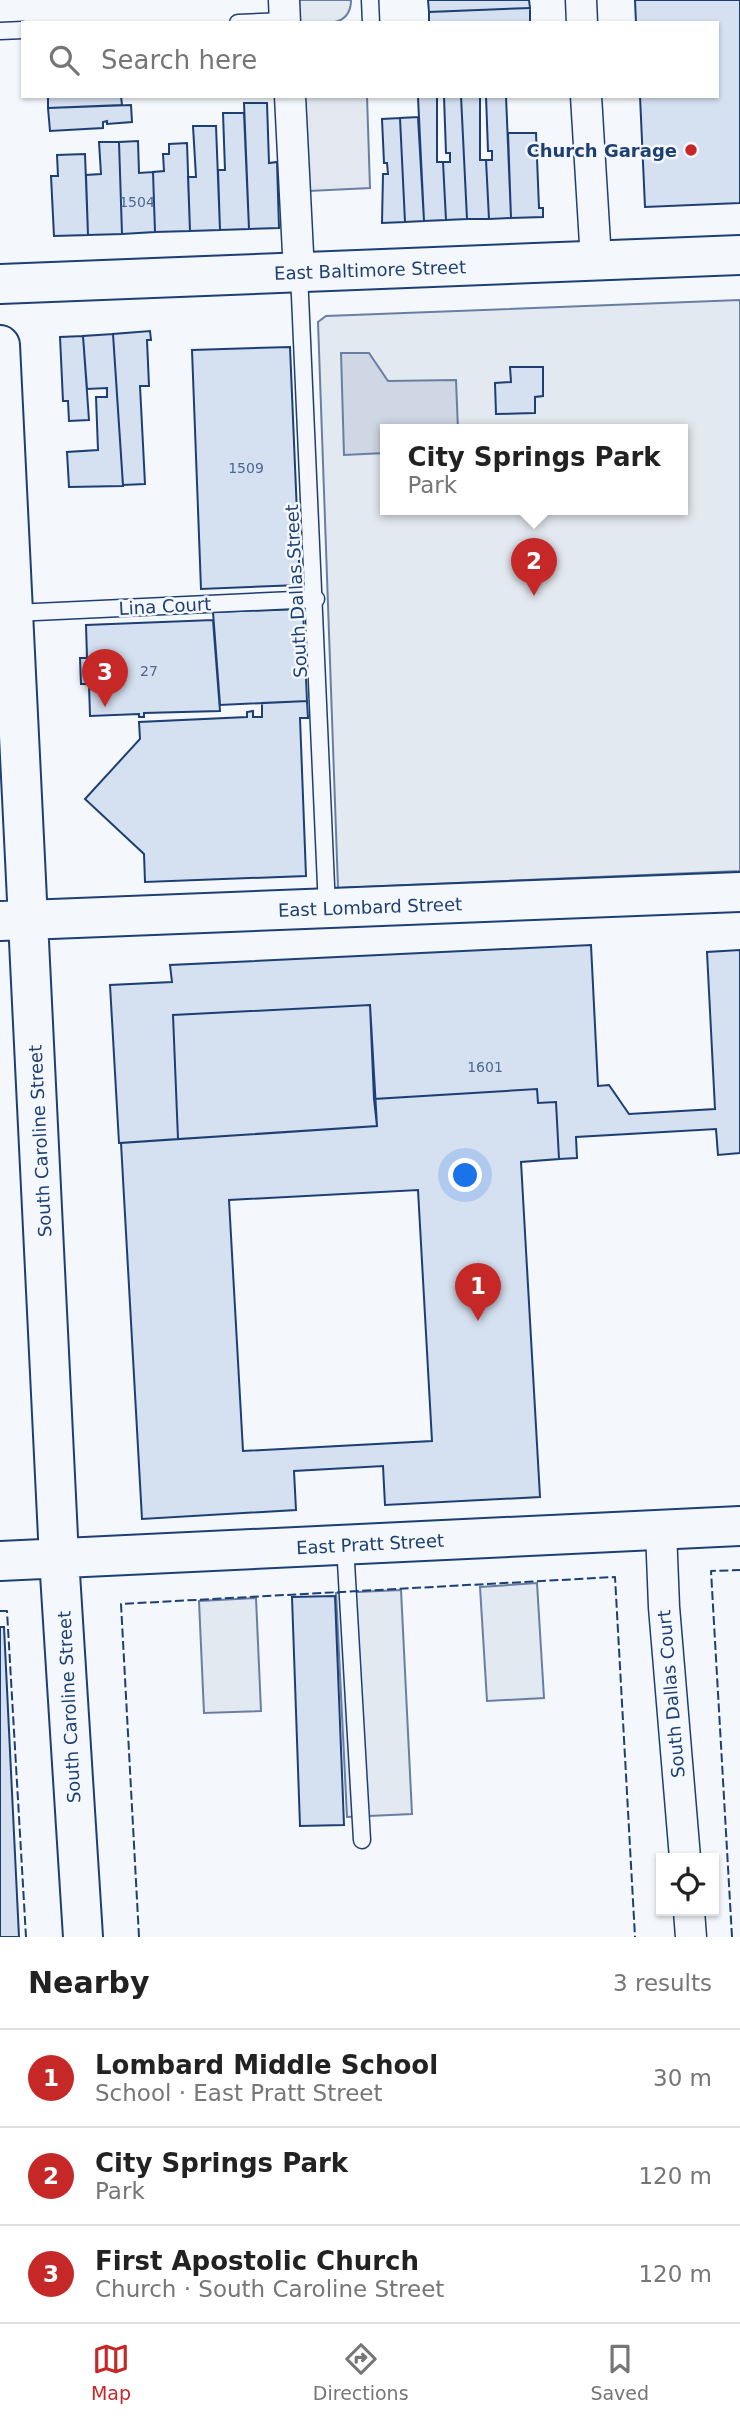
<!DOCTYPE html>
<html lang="en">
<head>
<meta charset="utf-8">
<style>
  :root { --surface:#fff; --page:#f6f6f6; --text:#222; --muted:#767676; --line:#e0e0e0; --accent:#c62828 }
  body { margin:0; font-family:"DejaVu Sans",sans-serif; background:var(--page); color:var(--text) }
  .controls { position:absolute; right:21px; bottom:21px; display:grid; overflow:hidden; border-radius:0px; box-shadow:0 2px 5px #0004 }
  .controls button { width:63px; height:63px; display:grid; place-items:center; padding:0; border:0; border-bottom:2px solid var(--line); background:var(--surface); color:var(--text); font:35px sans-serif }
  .you { position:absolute; left:466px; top:1176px; width:24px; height:24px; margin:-18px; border:5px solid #fff; border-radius:50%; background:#1a73e8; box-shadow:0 0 0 10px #1a73e833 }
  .badge { display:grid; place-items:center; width:46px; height:46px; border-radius:50%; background:var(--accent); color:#fff; font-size:23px; font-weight:700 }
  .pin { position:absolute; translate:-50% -58px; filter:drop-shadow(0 2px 4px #0008) }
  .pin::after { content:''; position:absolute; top:37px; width:24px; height:21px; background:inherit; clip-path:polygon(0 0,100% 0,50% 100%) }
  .popup { position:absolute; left:380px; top:424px; width:308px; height:91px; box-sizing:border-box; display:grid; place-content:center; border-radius:0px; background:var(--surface); filter:drop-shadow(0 2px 5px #0005); font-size:23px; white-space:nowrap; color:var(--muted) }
  .popup b { font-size:26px; color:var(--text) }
  .popup::after { content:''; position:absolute; left:50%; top:100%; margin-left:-14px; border:14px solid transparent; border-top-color:var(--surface) }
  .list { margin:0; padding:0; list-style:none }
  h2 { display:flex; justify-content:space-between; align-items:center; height:91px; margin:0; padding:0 28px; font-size:30px }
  h2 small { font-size:23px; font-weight:400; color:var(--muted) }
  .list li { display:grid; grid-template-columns:46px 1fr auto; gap:21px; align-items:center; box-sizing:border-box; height:98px; padding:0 28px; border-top:2px solid var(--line) }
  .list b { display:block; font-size:26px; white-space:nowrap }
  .list p { margin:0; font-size:23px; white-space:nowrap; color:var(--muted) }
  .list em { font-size:23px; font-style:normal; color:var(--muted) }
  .icon { flex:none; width:38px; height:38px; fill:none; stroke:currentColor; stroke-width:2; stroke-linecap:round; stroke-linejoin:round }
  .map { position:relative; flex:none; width:740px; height:1937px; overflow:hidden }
  .search { position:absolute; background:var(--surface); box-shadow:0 2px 5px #0004; left:21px; right:21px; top:21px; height:77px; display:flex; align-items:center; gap:18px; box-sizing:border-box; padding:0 24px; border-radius:0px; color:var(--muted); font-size:26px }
  .sheet { height:385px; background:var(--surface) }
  nav { display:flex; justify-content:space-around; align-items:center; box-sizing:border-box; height:98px; border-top:2px solid var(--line); background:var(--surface); font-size:19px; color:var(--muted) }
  nav a { display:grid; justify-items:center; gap:4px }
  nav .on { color:var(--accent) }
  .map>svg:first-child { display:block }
</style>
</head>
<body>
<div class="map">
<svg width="740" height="1937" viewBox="0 0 740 1937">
  <rect width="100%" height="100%" fill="#f4f7fb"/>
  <path fill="#e3e9f0" stroke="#687fa3" stroke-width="2" fill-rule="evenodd" d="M299 0H351C351 29 321 23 300 23Z
    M740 300V871L338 888 318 322 326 316ZM385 430H683V510H385Z
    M537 1583 544 1698 487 1701 480 1587Z
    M401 1590 412 1814 347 1817 336 1593Z
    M256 1598 261 1711 204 1713 199 1601Z"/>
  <path fill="#e3e8f0" stroke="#687fa3" stroke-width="2" d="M304 96H367L370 188 309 191Z"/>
  <path fill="#cfd7e4" stroke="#687fa3" stroke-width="2" d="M341 353H369L388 381 456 380 458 430H385V453L344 455Z"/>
  <path fill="#d5e0f0" stroke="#1d3f73" stroke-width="2" fill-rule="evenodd" d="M428 0H529L530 8 429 12Z
    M635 0H740V203L645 207 640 96H717V23H636Z
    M530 8V23H429V12Z
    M48 96H121L122 105 48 108Z
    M437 96V162H443L446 220 424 221 418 97Z
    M444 96H461L467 219 446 220 443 162H450V153H446Z
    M461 96H480V160H486L489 219H467Z
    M486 96H506L511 218 489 219 486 160H492V151H488Z
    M244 103H267L269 163 277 162 279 228 249 229Z
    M131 105 132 122 107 124V121L103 122V128L50 131 48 108Z
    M223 113H244L249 229 220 230 218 170H225Z
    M418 117 424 221 405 222 400 118Z
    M400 118 405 222 382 223 383 174H388L387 163H384L382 119Z
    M193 126H216L220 230 190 231 188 177H196Z
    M508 133H536L539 208H543V217L511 218Z
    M138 141 139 173 153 172 155 232 122 234 119 142Z
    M99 142H119L122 234 88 235 86 175 101 174Z
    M187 143 190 231 155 232 153 172 164 171 163 154H169V144Z
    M85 154 88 235 54 236 51 176H58L57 155Z
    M150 331 151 340H147L149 386H140L145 484 123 485 113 334Z
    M113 334 123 486 69 487 67 452 98 450 96 397H107V388L87 389 83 336Z
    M83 336 89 420 69 421 68 401H63L60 337Z
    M290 347 300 585 201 589 192 350Z
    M510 367H543V396L535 397V413L496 414 495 383 511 382Z
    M303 609 307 701 220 705 213 612Z
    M213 620 220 711 144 713V717H139V714L90 716 89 684H81L80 658H87L86 625Z
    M307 701 308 718H300L306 876 145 882 144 854 85 799 140 739 139 722 247 717V712L253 711V717H262V703Z
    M591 945 598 1086 609 1085 629 1114 715 1109 707 952 740 950V1153L718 1155 716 1129 576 1137 577 1158 559 1159 556 1102 538 1103 537 1089 374 1099 370 1005 173 1015 178 1139 119 1143 110 985 172 982 170 965Z
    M370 1005 377 1126 178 1139 173 1015Z
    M537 1089 538 1103 556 1102 559 1159 521 1162 540 1497 385 1505 383 1466 294 1471 296 1510 142 1519 121 1143 377 1126 374 1099ZM418 1190 432 1441 243 1451 229 1200Z
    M335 1596 344 1825 300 1826 292 1597Z
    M0 1627H4L19 1937H0Z"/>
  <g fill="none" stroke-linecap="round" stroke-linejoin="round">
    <defs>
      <path id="lane" d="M370 0 371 23
        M238 23 285 21
        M0 31 23 30
        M299 273 327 908
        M14 613 316 599
        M345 1545 362 1840"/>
      <path id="street" d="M284 0 285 23
        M581 0 582 23
        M290 96 299 273
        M586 96 596 260
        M661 1530 664 1607 685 1858
        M689 1911 691 1937"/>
      <path id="secondary" d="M0 284 740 255
        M0 345 59 1558 83 1937
        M0 921 740 892
        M0 1561 740 1526"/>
    </defs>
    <use href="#lane" stroke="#1d3f73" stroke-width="19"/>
    <use href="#street" stroke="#1d3f73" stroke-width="33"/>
    <use href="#secondary" stroke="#1d3f73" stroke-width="42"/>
    <use href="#lane" stroke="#f4f7fb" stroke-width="16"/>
    <use href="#street" stroke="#f4f7fb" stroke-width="30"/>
    <use href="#secondary" stroke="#f4f7fb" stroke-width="38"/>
    <path stroke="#1d3f73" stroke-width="2" stroke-dasharray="9 3.5" stroke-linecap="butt" d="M0 1611H7L26 1937
      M139 1937 121 1604 615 1577 635 1937
      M732 1937 711 1571 740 1570"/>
  </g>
  <circle fill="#c62828" stroke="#f4f7fb" stroke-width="2.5" cx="691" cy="150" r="7"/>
  <g text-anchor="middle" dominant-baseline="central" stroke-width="5" stroke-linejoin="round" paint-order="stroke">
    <g font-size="14" fill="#4b6792">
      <text x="137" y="202">1504</text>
      <text x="246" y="468">1509</text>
      <text x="149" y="671">27</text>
      <text x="485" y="1067">1601</text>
    </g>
    <g font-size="18" font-weight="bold" fill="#1d3f73" stroke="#f4f7fb" text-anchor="end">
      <text x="677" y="150">Church Garage</text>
    </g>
    <g font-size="18" fill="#1d3f73" stroke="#f4f7fb">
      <text transform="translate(370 270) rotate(-2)">East Baltimore Street</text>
      <text transform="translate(296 591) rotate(-93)">South Dallas Street</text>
      <text transform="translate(165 606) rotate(-3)">Lina Court</text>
      <text transform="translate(370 907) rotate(-2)">East Lombard Street</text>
      <text transform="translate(40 1141) rotate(-93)">South Caroline Street</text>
      <text transform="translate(370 1544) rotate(-3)">East Pratt Street</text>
      <text transform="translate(671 1694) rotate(-95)">South Dallas Court</text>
      <text transform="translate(69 1707) rotate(-93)">South Caroline Street</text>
    </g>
  </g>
</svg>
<div class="controls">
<button><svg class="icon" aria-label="locate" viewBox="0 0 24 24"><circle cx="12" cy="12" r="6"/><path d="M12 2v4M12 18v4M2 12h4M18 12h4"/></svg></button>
</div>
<div class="you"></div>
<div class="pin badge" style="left:478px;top:1321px">1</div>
<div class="pin badge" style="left:534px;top:596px">2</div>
<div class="popup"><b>City Springs Park</b>Park</div>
<div class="pin badge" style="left:105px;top:707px">3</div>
<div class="search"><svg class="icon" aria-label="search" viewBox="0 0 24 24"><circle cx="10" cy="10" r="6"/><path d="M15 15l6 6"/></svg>Search here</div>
</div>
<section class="sheet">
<h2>Nearby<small>3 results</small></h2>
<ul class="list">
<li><span class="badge">1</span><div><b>Lombard Middle School</b><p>School · East Pratt Street</p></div><em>30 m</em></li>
<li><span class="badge">2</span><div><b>City Springs Park</b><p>Park</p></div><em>120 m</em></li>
<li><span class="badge">3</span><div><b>First Apostolic Church</b><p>Church · South Caroline Street</p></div><em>120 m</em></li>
</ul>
</section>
<nav>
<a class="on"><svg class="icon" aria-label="map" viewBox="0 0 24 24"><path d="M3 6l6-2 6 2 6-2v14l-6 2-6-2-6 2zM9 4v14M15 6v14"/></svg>Map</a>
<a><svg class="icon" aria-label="directions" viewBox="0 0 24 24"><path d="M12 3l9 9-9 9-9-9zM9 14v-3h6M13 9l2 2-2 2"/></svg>Directions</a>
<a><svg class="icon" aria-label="saved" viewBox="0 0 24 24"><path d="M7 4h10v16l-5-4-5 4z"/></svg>Saved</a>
</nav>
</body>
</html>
